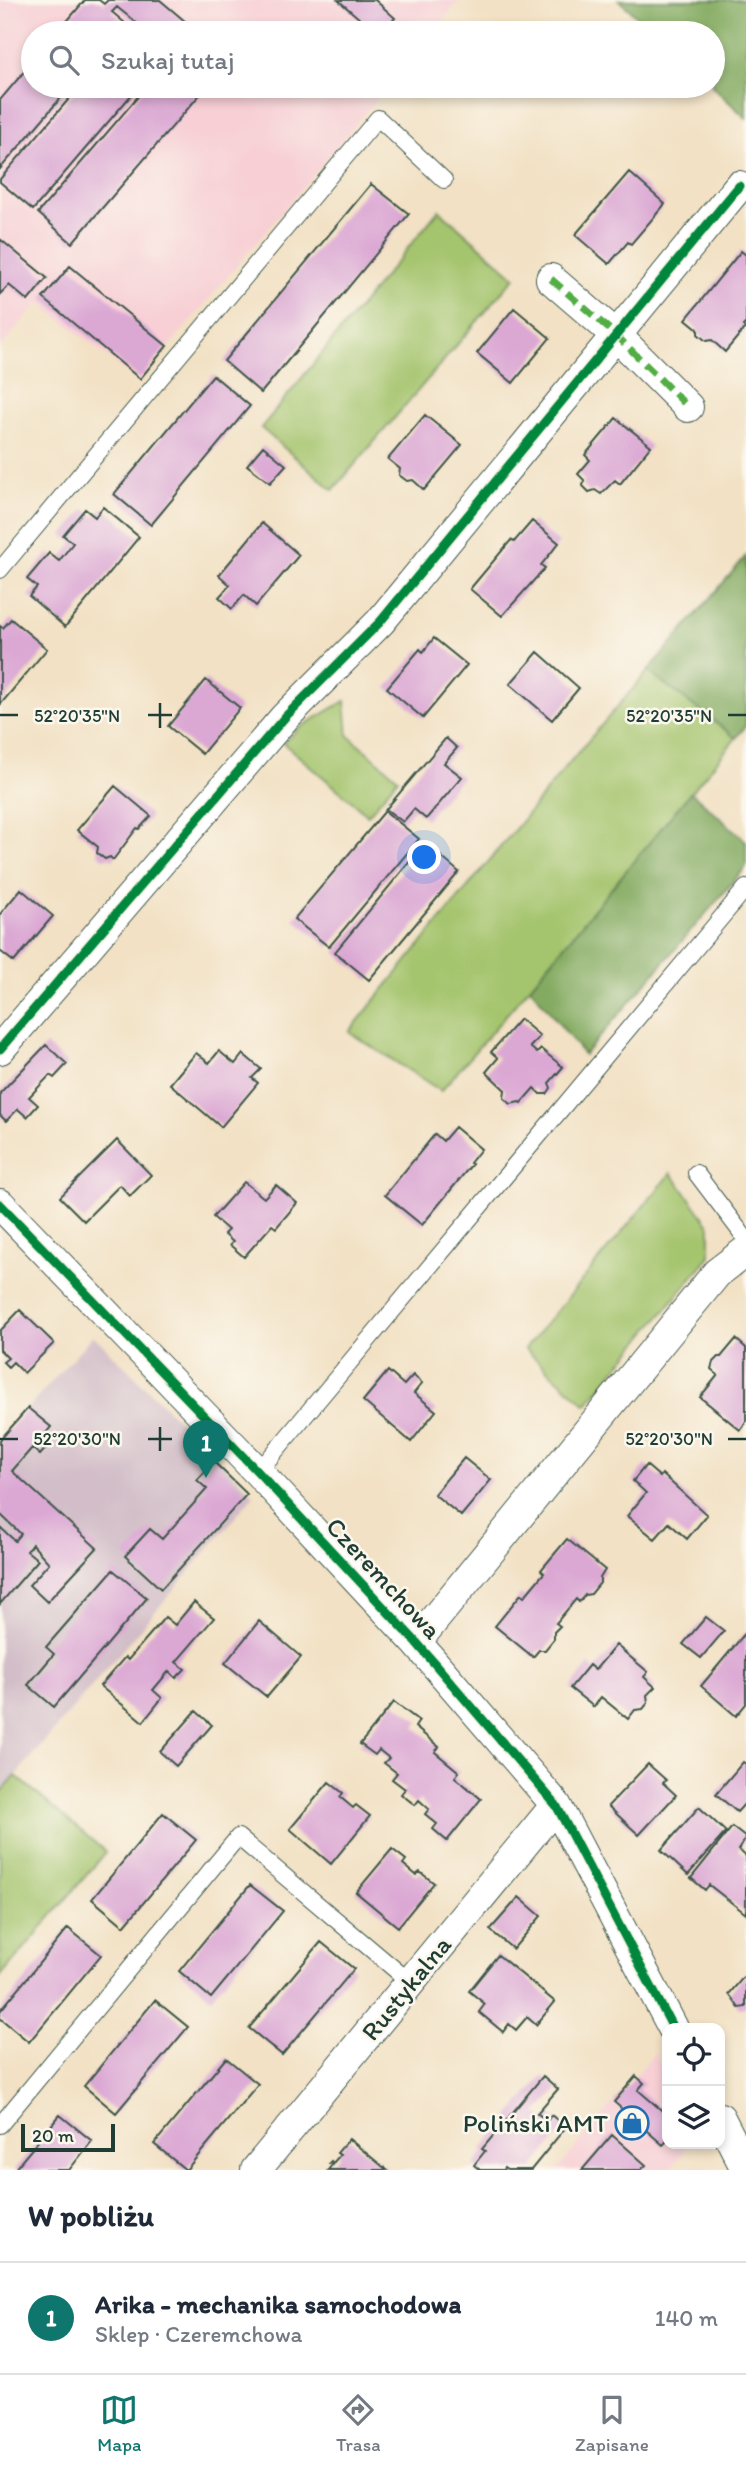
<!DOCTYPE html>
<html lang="pl">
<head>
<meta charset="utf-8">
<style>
  :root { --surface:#fff; --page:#f6f6f7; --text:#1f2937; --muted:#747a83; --line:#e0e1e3; --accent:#0f766e }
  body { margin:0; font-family:Itim,sans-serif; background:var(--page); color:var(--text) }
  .controls { position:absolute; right:21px; bottom:21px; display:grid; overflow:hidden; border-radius:14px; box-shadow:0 4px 10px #0003 }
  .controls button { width:63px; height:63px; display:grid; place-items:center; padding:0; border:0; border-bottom:2px solid var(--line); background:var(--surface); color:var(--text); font:35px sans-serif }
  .scale { position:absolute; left:21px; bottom:18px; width:94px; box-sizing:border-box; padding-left:7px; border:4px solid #1f3d34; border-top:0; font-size:19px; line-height:24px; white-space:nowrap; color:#1f3d34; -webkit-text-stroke:5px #fbf7ec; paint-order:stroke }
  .you { position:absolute; left:425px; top:858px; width:24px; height:24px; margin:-18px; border:5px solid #fff; border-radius:50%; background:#1a73e8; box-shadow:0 0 0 10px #1a73e833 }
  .badge { display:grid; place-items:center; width:46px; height:46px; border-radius:50%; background:var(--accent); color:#fff; font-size:23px; font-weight:700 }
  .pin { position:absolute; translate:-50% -58px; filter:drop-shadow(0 2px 4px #0008) }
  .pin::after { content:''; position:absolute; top:37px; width:24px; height:21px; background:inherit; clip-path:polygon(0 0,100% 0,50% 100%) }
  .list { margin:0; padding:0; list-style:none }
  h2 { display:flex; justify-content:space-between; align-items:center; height:91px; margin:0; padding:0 28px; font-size:30px }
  h2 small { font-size:23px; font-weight:400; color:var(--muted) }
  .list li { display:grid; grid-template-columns:46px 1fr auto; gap:21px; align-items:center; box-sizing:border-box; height:112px; padding:0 28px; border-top:2px solid var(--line) }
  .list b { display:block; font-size:26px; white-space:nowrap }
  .list p { margin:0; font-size:23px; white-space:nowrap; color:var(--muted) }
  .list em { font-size:23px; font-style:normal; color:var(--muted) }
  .icon { flex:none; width:38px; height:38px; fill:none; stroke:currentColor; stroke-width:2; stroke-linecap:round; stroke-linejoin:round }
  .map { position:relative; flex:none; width:746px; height:2170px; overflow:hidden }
  .search { position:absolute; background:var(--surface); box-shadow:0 4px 10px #0003; left:21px; right:21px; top:21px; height:77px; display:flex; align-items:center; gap:18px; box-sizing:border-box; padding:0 24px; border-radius:38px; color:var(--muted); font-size:26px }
  .sheet { height:203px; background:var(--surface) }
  nav { display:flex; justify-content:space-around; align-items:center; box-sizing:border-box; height:98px; border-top:2px solid var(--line); background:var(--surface); font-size:19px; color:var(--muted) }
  nav a { display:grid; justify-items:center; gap:4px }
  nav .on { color:var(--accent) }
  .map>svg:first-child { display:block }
</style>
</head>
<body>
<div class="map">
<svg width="746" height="2170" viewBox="0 0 746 2170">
  <rect width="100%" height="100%" fill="#fbf7ec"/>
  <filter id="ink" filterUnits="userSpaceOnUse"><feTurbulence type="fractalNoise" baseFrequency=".0143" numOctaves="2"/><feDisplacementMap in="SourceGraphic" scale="14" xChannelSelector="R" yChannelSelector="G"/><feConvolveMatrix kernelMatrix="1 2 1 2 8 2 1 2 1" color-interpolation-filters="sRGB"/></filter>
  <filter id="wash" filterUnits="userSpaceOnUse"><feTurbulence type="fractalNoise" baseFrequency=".00686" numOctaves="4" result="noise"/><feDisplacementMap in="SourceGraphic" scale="28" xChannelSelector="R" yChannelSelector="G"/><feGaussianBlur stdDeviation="1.57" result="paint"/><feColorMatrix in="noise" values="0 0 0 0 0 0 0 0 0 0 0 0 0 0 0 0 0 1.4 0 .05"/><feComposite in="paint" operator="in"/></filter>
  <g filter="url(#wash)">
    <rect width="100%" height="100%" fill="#f2e1c4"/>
    <path fill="#f7cfd5" d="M0 0H460L432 33H33V86H388L139 382 39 302 0 348Z
      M655 2053 667 2076V2144H690L669 2170H557Z"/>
    <path fill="#d2bdc8" d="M93 1335 254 1495 0 1794V1440Z"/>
    <path fill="#a4c46d" stroke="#628050" stroke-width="2" d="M439 210 515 277 333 490 261 428Z
      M648 671 736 738 530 987 441 1091 349 1032 570 762Z
      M345 701 348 735 398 778 368 815 283 743 299 728Z
      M671 1173 710 1226V1256L586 1405 525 1349Z
      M16 1776 106 1852 0 1977V1794Z"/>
    <path fill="#83aa60" stroke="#51744a" stroke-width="2" d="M619 0H746V118L712 86 713 33H655Z
      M746 556V726L736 738 648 671Z
      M691 792 746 841V867L584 1055 530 987Z"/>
    <g id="blocks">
      <path fill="#dba8d4" d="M85 0H99L104 4 108 0H160L199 33H149L117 7 112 12 125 23 116 33H57Z
        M338 0H375L395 18 382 33H376Z
        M33 61V86H71L0 169V100Z
        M80 86H139L33 210 0 182V179Z
        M147 86H199L204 90 72 243 38 213Z
        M629 172 665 204 631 244 628 242 609 264 575 235Z
        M371 184 409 214 261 393 224 361Z
        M0 239 47 278 28 301 9 285 0 294Z
        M741 251 746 255V323L743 326 745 328 725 352 712 340 706 341 698 334V329L686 319Z
        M70 266 167 346 140 379 43 298Z
        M514 308 550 338 513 383 477 353Z
        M213 375 250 406 151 525 114 494Z
        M425 415 462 445 424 490 413 480 407 481 399 475 400 469 388 459Z
        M616 418 651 446 620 484 615 480 601 494 595 490 589 492 583 486 584 480 578 474 590 460 585 455Z
        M263 446 286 465 270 483 247 465Z
        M103 507 139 537 65 627 29 596 37 587 27 579 49 553 59 561 73 543 63 535 85 509 95 517Z
        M532 521 559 543 541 565 545 568 502 616 470 589 511 540 514 542Z
        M262 523 299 555 256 606 244 595 232 609 219 597 230 585 219 575Z
        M11 619 47 649 0 705V626L3 628Z
        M434 638 467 665 423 718 387 688 420 649 423 652Z
        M538 652 579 688 552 720 510 684Z
        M206 680 240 708 202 754 168 726Z
        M446 738 457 748 444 763 462 777 426 819 414 809 403 822 386 809Z
        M115 786 151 816 139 829 137 828 113 860 110 857 105 859 97 853 98 847 77 830Z
        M385 811 419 839 329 947 294 919Z
        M425 843 459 872 369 980 335 952Z
        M21 889 53 916 14 962 0 951V914Z
        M520 1019 540 1036 530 1047 537 1053 541 1049 563 1067 549 1083 551 1088 547 1094H540L534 1088 521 1103 519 1102 511 1104 504 1098 505 1090 486 1072 498 1058 491 1052Z
        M46 1045 67 1064 54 1078 50 1075 29 1097 38 1105 27 1117 18 1109 6 1121 0 1115V1093Z
        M219 1051 235 1064 243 1054 261 1069 252 1078 258 1083 221 1127 170 1084 196 1053 209 1063Z
        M455 1127 481 1149 470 1163 472 1164 422 1225 385 1195 435 1134 443 1141Z
        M117 1140 151 1175 130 1196 120 1185 84 1221 60 1197Z
        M244 1182 264 1198 276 1185 297 1203 276 1228 272 1225 244 1257 230 1245 233 1242 224 1234 228 1230 213 1217Z
        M20 1310 54 1343 24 1373 13 1362 8 1367 3 1362 8 1358 0 1350V1331Z
        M736 1339 746 1348V1422L740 1430 700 1397 718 1375 711 1369 713 1362 718 1357H721Z
        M388 1371 404 1385 413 1375 422 1383 414 1393 436 1411 411 1442 363 1401Z
        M28 1408 51 1427 41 1439 49 1445 40 1455 32 1448 12 1471 97 1548 47 1602 29 1585 49 1563 32 1544 27 1551 38 1560 0 1604V1527L15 1541 21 1534 0 1514V1440Z
        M464 1458 491 1480 461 1516 434 1494Z
        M214 1462 247 1494 161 1589 125 1556 150 1529 162 1539 207 1489 197 1480Z
        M646 1465 660 1477 662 1474 707 1515 687 1539 669 1523 655 1539 627 1516 646 1493 633 1481Z
        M567 1539 605 1570 600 1578V1583L591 1594 585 1595 579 1602 576 1599 556 1623 560 1626 554 1632V1639L545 1650H539L533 1657 495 1626 521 1594 524 1597 544 1573 541 1570Z
        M113 1570 147 1598 54 1707 28 1685 54 1654 46 1647Z
        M194 1602 214 1618 176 1662 185 1669 176 1678 169 1671 153 1690 162 1698 143 1722 100 1686 125 1657 128 1660 165 1617 175 1625Z
        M706 1617 724 1631 701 1658 683 1644Z
        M259 1621 301 1657 267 1697 225 1663Z
        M746 1632V1704L736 1716 701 1686Z
        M616 1645 648 1672 644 1677 655 1687 647 1695 648 1703 643 1709 635 1710 628 1719 601 1697 594 1707 570 1688 589 1665 595 1670Z
        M394 1702 419 1721 415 1727 439 1747 435 1752 459 1772 455 1777 481 1799 447 1841 433 1829 437 1824 425 1814 429 1809 419 1800 415 1805 401 1794 405 1789 392 1779 397 1773 384 1763 389 1758 379 1750 375 1755 360 1744Z
        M196 1711 212 1725 176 1766 160 1752Z
        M743 1762 746 1764V1802L737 1812 716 1794Z
        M648 1764 666 1780 663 1783 676 1795 639 1835 608 1806Z
        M329 1782 343 1793 340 1797 353 1808 356 1805 370 1816 331 1864 290 1829Z
        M699 1807 726 1832 688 1875 661 1850Z
        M163 1813 196 1840 124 1926 92 1899Z
        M732 1827 746 1838 738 1850 746 1856V1914L709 1885 705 1890 691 1878Z
        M392 1849 406 1860 403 1864 416 1875 420 1872 434 1883 398 1927 356 1892Z
        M250 1885 283 1911 211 1998 179 1971Z
        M519 1897 541 1916 513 1949 490 1930Z
        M68 1928 101 1955 29 2042 0 2018V2011Z
        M321 1942 354 1969 282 2055 249 2028Z
        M498 1955 555 2002 536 2025 527 2017 516 2030 509 2024 503 2032 479 2012 485 2004 469 1991Z
        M746 1974V2007L739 2008 729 1994Z
        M155 2000 188 2027 116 2113 84 2086Z
        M226 2058 258 2084 186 2170 154 2144Z
        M543 2076 558 2089 537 2113 547 2121 551 2115 566 2127 531 2170H507L504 2168 503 2170H480L474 2165 485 2151 482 2149Z
        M636 2076 644 2083 638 2090 667 2115V2141L663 2145 614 2102Z
        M60 2115 92 2141 69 2170H14Z
        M612 2135 646 2165 641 2170H582Z
        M349 2139 387 2170H328L332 2165 329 2163 331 2161 333 2163 340 2155 337 2153Z"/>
    </g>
  </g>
  <g filter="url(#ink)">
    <use href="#blocks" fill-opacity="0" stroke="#3f564a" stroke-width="2"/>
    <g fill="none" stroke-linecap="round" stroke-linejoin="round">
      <defs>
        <path id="service" d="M0 570 378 118 444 180
          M696 1173 746 1239
          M258 1472 746 888
          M0 2125 238 1837 411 1983"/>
        <path id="minor" d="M551 279 616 335 688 407
          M0 1049 285 717 380 622 739 186
          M0 1204 258 1472 416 1642 556 1805 673 2028
          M416 1642 717 1273 746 1251
          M720 2118 746 2169
          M256 2170 556 1805"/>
      </defs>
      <use href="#service" stroke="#3f564a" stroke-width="18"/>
      <use href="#minor" stroke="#3f564a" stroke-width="32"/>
      <use href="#service" stroke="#fff" stroke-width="16"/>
      <use href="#minor" stroke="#fff" stroke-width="30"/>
      <path stroke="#52ad45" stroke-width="7" stroke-dasharray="14 7" stroke-linecap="butt" d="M551 279 616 335 688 407"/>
      <defs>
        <path id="cycleway" d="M0 1049 285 717 380 622 739 186
          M0 1204 258 1472 416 1642 556 1805 673 2028"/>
      </defs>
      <use href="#cycleway" stroke="#fbf7ec" stroke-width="13"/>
      <use href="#cycleway" stroke="#00873e" stroke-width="9"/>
    </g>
  </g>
  <path fill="none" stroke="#1f3d34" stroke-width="2.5" d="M160 703V728M0 715H18M148 715H172M728 715H746M160 1427V1451M0 1439H18M148 1439H172M728 1439H746"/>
  <defs>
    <symbol id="shop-ring" viewBox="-11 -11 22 22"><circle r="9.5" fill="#fbf7ec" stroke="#1f6fb2" stroke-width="1.5"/><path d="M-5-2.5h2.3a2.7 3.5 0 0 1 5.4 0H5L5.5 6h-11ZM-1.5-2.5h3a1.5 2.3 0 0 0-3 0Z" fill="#1f6fb2"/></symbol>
  </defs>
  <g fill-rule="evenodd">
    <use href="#shop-ring" x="613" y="2104" width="38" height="38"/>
  </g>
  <g text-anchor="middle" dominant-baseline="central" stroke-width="5" stroke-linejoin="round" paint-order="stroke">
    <g font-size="26" fill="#1f3d34" stroke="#fbf7ec">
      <text transform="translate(384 1578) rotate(47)">Czeremchowa</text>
      <text transform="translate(406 1988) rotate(-51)">Rustykalna</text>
    </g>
    <g font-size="26" fill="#1f3d34" stroke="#fbf7ec" text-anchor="end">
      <text x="608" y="2123">Poliński AMT</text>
    </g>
  </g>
  <g font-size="18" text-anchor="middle" fill="#1f3d34" stroke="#fbf7ec" stroke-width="5" stroke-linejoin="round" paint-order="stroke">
    <text x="77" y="722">52°20'35"N</text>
    <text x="669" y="722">52°20'35"N</text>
    <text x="77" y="1445">52°20'30"N</text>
    <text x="669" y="1445">52°20'30"N</text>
  </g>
</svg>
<div class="controls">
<button><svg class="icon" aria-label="locate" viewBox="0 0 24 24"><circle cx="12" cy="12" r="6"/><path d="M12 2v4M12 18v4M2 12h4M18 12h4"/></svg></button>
<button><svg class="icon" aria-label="layers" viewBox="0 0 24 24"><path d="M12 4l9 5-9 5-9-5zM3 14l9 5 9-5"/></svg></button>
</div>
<div class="scale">20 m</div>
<div class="you"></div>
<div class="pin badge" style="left:206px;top:1478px">1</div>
<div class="search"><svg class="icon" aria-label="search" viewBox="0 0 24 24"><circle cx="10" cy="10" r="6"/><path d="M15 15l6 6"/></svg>Szukaj tutaj</div>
</div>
<section class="sheet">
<h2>W pobliżu<small></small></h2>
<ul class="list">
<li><span class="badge">1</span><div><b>Arika - mechanika samochodowa</b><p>Sklep · Czeremchowa</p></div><em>140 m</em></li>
</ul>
</section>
<nav>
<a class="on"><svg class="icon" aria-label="map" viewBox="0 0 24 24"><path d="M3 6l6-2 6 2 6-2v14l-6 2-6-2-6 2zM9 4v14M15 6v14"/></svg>Mapa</a>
<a><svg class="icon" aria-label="directions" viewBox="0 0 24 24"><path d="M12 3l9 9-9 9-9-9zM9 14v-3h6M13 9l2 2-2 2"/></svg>Trasa</a>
<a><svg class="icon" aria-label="saved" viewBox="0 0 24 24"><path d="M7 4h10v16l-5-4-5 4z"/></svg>Zapisane</a>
</nav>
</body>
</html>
